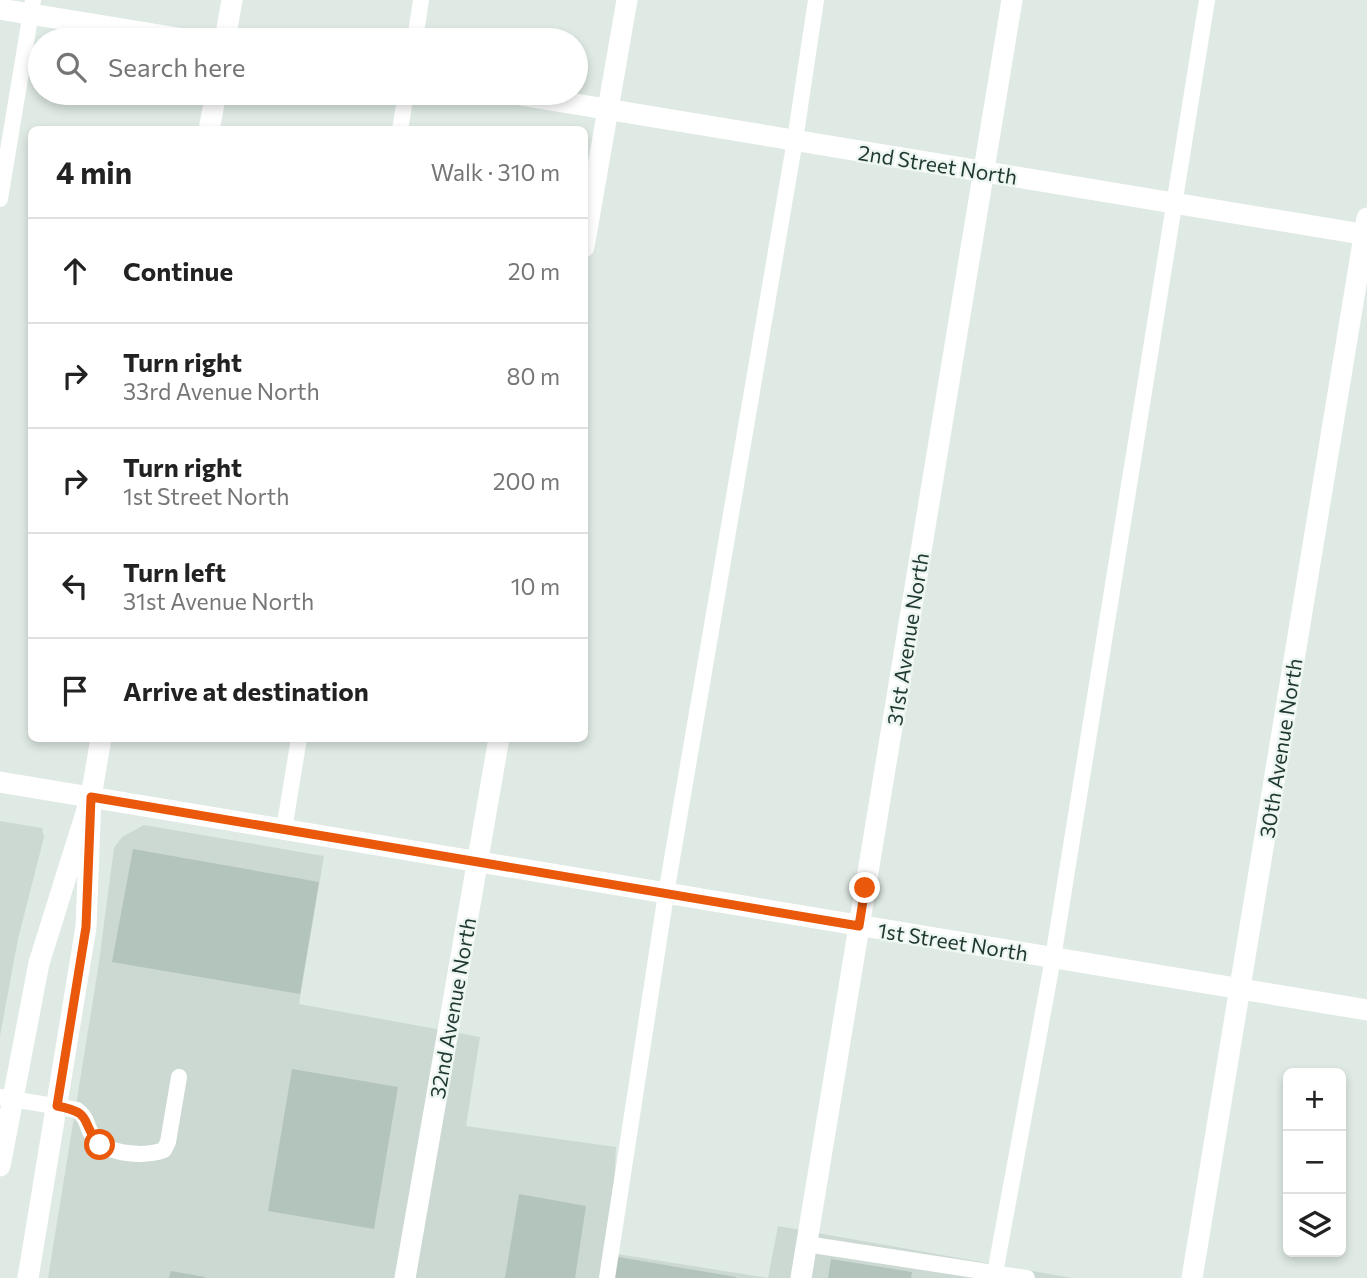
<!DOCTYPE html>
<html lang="en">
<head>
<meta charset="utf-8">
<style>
  :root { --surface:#fff; --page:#f2f2f2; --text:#222; --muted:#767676; --line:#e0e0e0 }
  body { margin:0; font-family:Commissioner,sans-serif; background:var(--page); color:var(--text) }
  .controls { position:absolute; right:21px; bottom:21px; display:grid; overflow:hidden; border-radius:10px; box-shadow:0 4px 10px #0003 }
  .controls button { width:63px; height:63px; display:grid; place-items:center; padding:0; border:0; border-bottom:2px solid var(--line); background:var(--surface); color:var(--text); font:35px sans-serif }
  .stop { position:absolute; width:21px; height:21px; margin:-16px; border:5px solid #ea580c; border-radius:50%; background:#fff }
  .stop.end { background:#ea580c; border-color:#fff; box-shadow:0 2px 7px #0008 }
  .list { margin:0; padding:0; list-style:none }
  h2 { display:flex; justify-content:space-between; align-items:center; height:91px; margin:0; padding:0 28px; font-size:30px }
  h2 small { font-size:23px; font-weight:400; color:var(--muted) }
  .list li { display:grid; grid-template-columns:46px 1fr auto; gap:21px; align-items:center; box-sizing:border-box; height:105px; padding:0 28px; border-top:2px solid var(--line) }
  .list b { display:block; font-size:26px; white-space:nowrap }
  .list p { margin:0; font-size:23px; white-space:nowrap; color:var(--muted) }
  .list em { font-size:23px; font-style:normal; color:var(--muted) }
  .icon { flex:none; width:38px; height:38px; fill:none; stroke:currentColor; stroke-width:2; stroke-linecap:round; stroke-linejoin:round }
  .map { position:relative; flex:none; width:1367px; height:1278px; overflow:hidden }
  .search { position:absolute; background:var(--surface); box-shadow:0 4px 10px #0003; left:28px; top:28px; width:560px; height:77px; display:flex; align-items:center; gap:18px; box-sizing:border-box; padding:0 24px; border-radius:38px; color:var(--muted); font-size:26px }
  .panel { position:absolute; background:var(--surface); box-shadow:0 4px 10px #0003; left:28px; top:126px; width:560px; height:616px; border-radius:10px }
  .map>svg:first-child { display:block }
</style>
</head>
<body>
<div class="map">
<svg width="1367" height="1278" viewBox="0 0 1367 1278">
  <rect width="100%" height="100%" fill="#deeae3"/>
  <path fill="#ccd9d2" d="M0 821 42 828 44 837 18 939 0 1036Z
    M144 825 324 856 299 1004 480 1037 466 1126 616 1147 611 1253 768 1278 778 1226 1072 1278H48L98 969 114 848 122 837Z"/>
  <path fill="#b3c4bc" d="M133 849 319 882 300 994 112 962Z
    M292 1069 398 1087 374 1229 268 1211Z
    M519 1194 586 1206 575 1278H505Z
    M618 1257 736 1277V1278H614Z
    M831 1259 912 1272 911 1278H828Z
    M171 1271 205 1277V1278H169Z"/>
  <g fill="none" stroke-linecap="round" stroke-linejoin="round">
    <path stroke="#fff" stroke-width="16" d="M415 40 421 0
      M400 130 406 93
      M0 199 33 0
      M284 830 299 738
      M0 1097 77 1110C89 1119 86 1128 94 1138 108 1155 145 1157 164 1150L168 1142 179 1077
      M806 1244 1027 1278
      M995 1273 1053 958 1207 0
      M607 1278 666 894 795 140 816 0"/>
    <path stroke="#fff" stroke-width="21" d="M0 9 190 40
      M509 93 1367 235
      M584 247 627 0
      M0 782 1367 1010
      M405 1278 499 738
      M801 1278 1012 0
      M1192 1278 1367 218"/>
    <path stroke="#fff" stroke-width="21" d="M225 40 232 0
      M209 130 216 93
      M0 1166 39 963 91 797 101 738
      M28 1278 86 927 91 797"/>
  </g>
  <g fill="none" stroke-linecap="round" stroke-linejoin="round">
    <path stroke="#ea580c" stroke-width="9" d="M100 1145C79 1122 95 1113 57 1106L86 927 91 797 859 926 865 888"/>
  </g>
  <g text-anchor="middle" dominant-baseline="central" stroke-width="5" stroke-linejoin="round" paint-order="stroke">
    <g font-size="21" fill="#1f3930" stroke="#eef6f2">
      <text transform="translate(938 164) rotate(9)">2nd Street North</text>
      <text transform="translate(907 639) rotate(-81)">31st Avenue North</text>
      <text transform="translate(1280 748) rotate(-81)">30th Avenue North</text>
      <text transform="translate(953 941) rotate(9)">1st Street North</text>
      <text transform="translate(452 1008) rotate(-80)">32nd Avenue North</text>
    </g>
  </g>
</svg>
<div class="controls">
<button>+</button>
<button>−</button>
<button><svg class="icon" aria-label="layers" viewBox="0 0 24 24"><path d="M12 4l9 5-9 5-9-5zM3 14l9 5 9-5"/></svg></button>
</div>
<div class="stop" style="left:100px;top:1145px"></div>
<div class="stop end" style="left:865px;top:888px"></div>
<div class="search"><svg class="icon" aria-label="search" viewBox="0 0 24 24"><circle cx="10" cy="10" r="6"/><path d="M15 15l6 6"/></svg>Search here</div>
<section class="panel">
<h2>4 min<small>Walk · 310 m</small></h2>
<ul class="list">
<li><svg class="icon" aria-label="ahead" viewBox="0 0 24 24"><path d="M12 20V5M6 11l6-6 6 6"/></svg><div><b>Continue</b></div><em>20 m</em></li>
<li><svg class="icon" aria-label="right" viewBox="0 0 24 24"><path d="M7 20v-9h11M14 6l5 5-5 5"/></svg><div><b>Turn right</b><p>33rd Avenue North</p></div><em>80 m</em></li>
<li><svg class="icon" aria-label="right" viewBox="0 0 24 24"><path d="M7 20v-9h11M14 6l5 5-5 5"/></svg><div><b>Turn right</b><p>1st Street North</p></div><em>200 m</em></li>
<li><svg class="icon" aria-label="left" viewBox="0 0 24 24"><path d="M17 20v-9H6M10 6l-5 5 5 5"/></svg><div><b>Turn left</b><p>31st Avenue North</p></div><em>10 m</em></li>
<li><svg class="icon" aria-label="arrive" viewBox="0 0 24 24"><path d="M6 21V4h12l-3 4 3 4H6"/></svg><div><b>Arrive at destination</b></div></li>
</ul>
</section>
</div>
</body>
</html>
